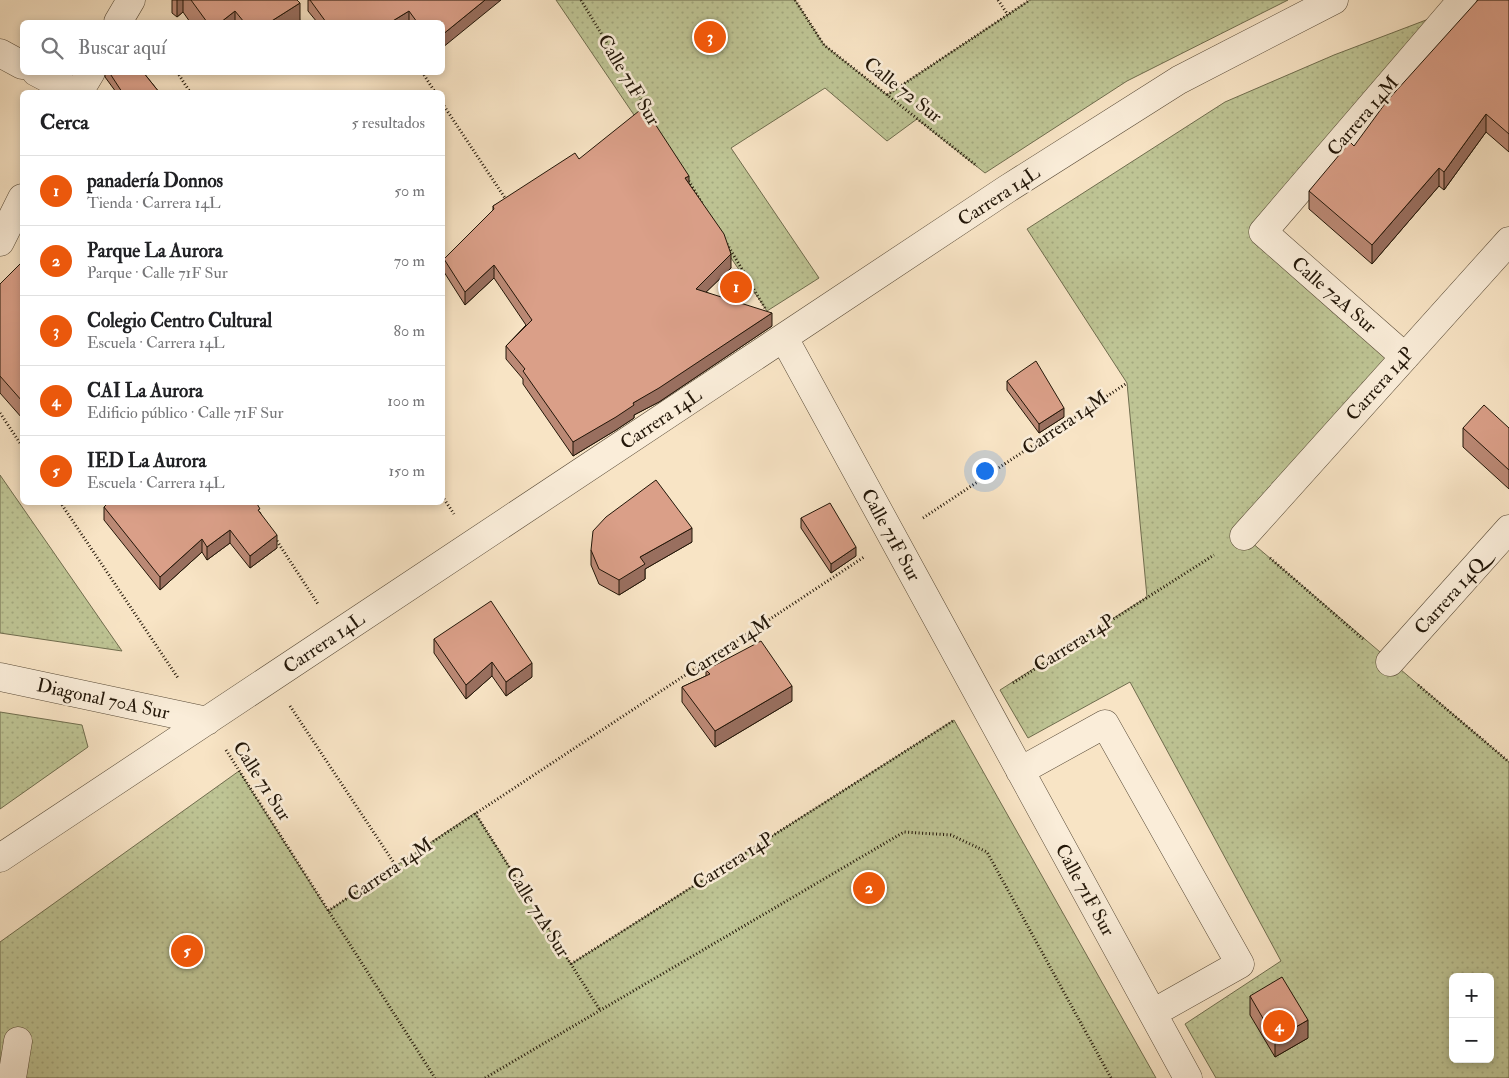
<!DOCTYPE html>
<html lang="es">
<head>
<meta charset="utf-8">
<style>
  :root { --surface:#fff; --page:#f6f6f6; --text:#202124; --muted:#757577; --line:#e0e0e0; --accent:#ea580c }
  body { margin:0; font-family:"IM FELL Double Pica",serif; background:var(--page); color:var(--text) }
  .controls { position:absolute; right:15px; bottom:15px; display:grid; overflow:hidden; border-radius:8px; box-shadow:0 2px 8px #0003 }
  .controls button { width:45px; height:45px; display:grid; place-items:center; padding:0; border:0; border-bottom:1px solid var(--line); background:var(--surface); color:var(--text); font:25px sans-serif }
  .you { position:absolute; left:984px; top:470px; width:18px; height:18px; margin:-12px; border:4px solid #fff; border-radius:50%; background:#1a73e8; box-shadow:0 0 0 8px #1a73e833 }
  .badge { display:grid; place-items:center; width:32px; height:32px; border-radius:50%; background:var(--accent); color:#fff; font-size:16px; font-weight:700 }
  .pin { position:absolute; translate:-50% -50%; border:2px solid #fff; box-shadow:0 1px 5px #0006 }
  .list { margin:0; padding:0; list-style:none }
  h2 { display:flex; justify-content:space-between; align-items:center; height:65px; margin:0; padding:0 20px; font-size:21px }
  h2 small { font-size:16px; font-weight:400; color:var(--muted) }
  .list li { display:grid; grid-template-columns:32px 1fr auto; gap:15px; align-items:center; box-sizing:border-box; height:70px; padding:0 20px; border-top:1px solid var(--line) }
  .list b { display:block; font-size:19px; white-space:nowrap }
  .list p { margin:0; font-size:16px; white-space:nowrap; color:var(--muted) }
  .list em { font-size:16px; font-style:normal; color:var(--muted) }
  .icon { flex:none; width:28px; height:28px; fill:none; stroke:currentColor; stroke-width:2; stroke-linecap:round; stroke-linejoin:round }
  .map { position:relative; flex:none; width:1509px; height:1078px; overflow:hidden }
  .search { position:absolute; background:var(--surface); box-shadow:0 2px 8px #0003; left:20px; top:20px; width:425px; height:55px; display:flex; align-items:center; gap:12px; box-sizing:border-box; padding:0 18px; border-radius:8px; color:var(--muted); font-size:19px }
  .panel { position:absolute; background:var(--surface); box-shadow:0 2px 8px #0003; left:20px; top:90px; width:425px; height:415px; border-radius:8px }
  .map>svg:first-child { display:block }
</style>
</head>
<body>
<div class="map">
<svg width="1509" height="1078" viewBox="0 0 1509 1078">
  <defs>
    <pattern id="park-dots" width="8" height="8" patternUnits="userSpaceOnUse" patternTransform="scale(1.25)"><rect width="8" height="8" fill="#bec494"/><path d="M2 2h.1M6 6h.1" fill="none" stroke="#a3a87e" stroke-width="1.8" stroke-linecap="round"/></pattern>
  </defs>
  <rect width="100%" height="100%" fill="#f8e4c5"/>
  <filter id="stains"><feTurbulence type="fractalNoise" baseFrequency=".004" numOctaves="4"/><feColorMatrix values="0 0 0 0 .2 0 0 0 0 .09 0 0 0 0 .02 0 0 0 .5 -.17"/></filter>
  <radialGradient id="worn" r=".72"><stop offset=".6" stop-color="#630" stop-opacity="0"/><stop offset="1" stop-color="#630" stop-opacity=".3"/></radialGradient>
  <path fill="url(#park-dots)" stroke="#706d4e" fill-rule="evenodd" d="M556 0H795L824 45 887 95 1030 0H1288L1127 81 985 173 917 119 887 141 825 88 731 148 819 278 767 311Z
    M1455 9 1263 232 1405 357 1244 536 1509 762V1078H1216L1185 1024 1281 961 1130 682 1028 738 1000 690 1147 597 1127 383 1027 229 1225 102 1334 55ZM1453 977H1490V1059H1453Z
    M0 475 122 651 0 633Z
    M0 712 82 725 88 747 0 809Z
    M954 720 1156 1078H0V942L239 771 328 911 475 813 571 964Z"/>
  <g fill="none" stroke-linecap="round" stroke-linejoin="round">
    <defs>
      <path id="minor" d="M118 22 131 0
        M0 53 22 65
        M36 72 74 92
        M79 92 91 72
        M0 242 22 198
        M784 338 1188 1078
        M1405 357 1263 232 1462 0
        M1244 536 1509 241
        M1390 662 1509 529
        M0 677 207 721
        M1020 771 1105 724 1240 964 1153 1013
        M0 858 1007 189 1179 80 1334 0
        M12 1078 18 1041"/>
    </defs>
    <use href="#minor" stroke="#584a37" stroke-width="29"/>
    <path stroke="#221608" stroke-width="3" stroke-dasharray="1 2.5" stroke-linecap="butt" d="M581 0 655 123
      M795 0 824 45 977 166
      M998 0 1008 15
      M177 72 190 92
      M422 72 435 92
      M887 95 1030 0
      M442 103 507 201
      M687 178 703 205
      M727 244 765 308
      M0 413 22 446
      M442 496 454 514
      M60 502 178 678
      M923 518 1127 383
      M275 538 318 604
      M1270 558 1363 639
      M1013 683 1214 555
      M1418 685 1509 762
      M290 706 396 866
      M226 750 435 1078
      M475 813 600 1010
      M328 911 864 557
      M571 964 953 721
      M485 1078 904 832 951 835 987 852 1111 1078"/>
    <use href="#minor" stroke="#faedd9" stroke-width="28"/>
  </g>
  <path fill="#bb8975" stroke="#221608" d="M172 0H297L300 22H190L183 12 177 17 172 13Z
    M308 0H501L442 22H317L308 11Z
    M1509 0V152L1486 132 1444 190 1439 186 1372 264 1309 209V191L1354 146Z
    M105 72H143L159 92H116L105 77Z
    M579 159 689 184 731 268 706 292 772 326 659 402 634 415V418L616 430 573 456 523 384V379L506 359V346L526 325 494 278 465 305 444 272V259L493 211V206Z
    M22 262V418L0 393V284Z
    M1007 381 1064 417 1039 433 1007 390Z
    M1463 428H1509V489L1463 447Z
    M104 507 260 512 277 548 250 568 230 543 207 560 202 552 160 590 104 520Z
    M801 518 856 556 831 573 801 528Z
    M692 542 645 569V579L619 595 599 584 591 565V550Z
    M434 639 532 677 506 696 492 676 466 699 434 653Z
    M706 670 792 701 715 747 682 702V687L706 676Z
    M1250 996 1308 1038 1275 1057 1250 1015Z"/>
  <path fill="#996f5f" stroke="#221608" d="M177 0H183V12L177 17Z
    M485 0H501L442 48V35Z
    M300 3V22H270Z
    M235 11V22H221Z
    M409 11V22H391Z
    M1486 114V132L1444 190V172Z
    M1439 168V186L1372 264V245Z
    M689 176V189L685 178Z
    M731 254V268L696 302V289Z
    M494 265V278L465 305V292Z
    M443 283V292L442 293V284Z
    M772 313V326L659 402 634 415V418L616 430 573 456V442Z
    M1064 408V417L1039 433V424Z
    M692 528V542L645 569V579L619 595V580L640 557Z
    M230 530V543L207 560V547Z
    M277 535V548L250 568V556Z
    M202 539V552L160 590V577Z
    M856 547V556L831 573V564Z
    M492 662V676L466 699V685Z
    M532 663V677L506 696V682Z
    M792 686V701L715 747V731Z
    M1308 1020V1038L1275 1057V1039Z"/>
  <path fill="#da9f88" stroke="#221608" d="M191 0H297L300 3 270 22H244L235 11 221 22H207Z
    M310 0H485L442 35V22H417L409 11 391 22H326Z
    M1478 0H1509V134L1486 114 1444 172 1439 168 1372 245 1309 191 1350 142 1354 146 1387 101Z
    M109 72H143L159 92H122Z
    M644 107 689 176 685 178 724 234 731 254 696 289 772 313 659 388 633 403 634 405 616 417 573 442 523 371 525 369 506 346 532 320 494 265 465 292 444 259 494 209 493 206 575 153 579 159Z
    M22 262V401L0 376V284Z
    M1036 361 1064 408 1039 424 1007 381Z
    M1484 405 1509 428V470L1463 428Z
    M656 480 692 528 640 557 645 564 619 580 599 569 591 550 593 531 606 517Z
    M109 502H256L260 509 258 510 277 535 250 556 230 530 207 547 202 539 160 577 104 507Z
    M830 503 856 547 831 564 801 518Z
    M491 601 532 663 506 682 492 662 466 685 434 639Z
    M761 641 792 686 715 731 682 687 710 674 706 670Z
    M1282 977 1308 1020 1275 1039 1250 996Z"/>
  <g text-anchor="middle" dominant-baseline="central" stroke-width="5" stroke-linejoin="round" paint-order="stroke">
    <g font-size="19" fill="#221608" stroke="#faedd9">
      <text transform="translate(629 80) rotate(59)">Calle 71F Sur</text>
      <text transform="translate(903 90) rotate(38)">Calle 72 Sur</text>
      <text transform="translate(1363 116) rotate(-49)">Carrera 14M</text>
      <text transform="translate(999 196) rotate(-33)">Carrera 14L</text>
      <text transform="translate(1334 295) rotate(41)">Calle 72A Sur</text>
      <text transform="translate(1380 384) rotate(-48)">Carrera 14P</text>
      <text transform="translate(661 419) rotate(-34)">Carrera 14L</text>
      <text transform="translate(1065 423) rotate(-34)">Carrera 14M</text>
      <text transform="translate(891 535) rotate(61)">Calle 71F Sur</text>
      <text transform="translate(1450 596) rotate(-48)">Carrera 14Q</text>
      <text transform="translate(324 643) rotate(-34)">Carrera 14L</text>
      <text transform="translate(1074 643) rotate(-32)">Carrera 14P</text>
      <text transform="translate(728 647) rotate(-33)">Carrera 14M</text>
      <text transform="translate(103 699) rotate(12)">Diagonal 70A Sur</text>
      <text transform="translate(262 781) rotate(57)">Calle 71 Sur</text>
      <text transform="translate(733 861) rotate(-32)">Carrera 14P</text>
      <text transform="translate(390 870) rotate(-34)">Carrera 14M</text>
      <text transform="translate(1085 890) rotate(61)">Calle 71F Sur</text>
      <text transform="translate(538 912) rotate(58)">Calle 71A Sur</text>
    </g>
  </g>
  <rect width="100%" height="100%" filter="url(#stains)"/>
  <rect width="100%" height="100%" fill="url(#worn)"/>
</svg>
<div class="controls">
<button>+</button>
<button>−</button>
</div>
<div class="you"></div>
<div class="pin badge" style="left:736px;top:287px">1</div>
<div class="pin badge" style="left:869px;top:888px">2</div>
<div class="pin badge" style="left:710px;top:37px">3</div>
<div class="pin badge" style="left:1279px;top:1026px">4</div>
<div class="pin badge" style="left:187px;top:951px">5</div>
<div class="search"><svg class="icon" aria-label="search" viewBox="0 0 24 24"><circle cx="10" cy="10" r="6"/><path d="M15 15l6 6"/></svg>Buscar aquí</div>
<section class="panel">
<h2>Cerca<small>5 resultados</small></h2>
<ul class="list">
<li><span class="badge">1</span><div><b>panadería Donnos</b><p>Tienda · Carrera 14L</p></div><em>50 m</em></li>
<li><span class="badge">2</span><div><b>Parque La Aurora</b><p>Parque · Calle 71F Sur</p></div><em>70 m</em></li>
<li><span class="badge">3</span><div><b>Colegio Centro Cultural</b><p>Escuela · Carrera 14L</p></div><em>80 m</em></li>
<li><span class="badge">4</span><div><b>CAI La Aurora</b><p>Edificio público · Calle 71F Sur</p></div><em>100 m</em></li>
<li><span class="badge">5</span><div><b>IED La Aurora</b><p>Escuela · Carrera 14L</p></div><em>150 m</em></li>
</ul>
</section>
</div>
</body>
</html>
